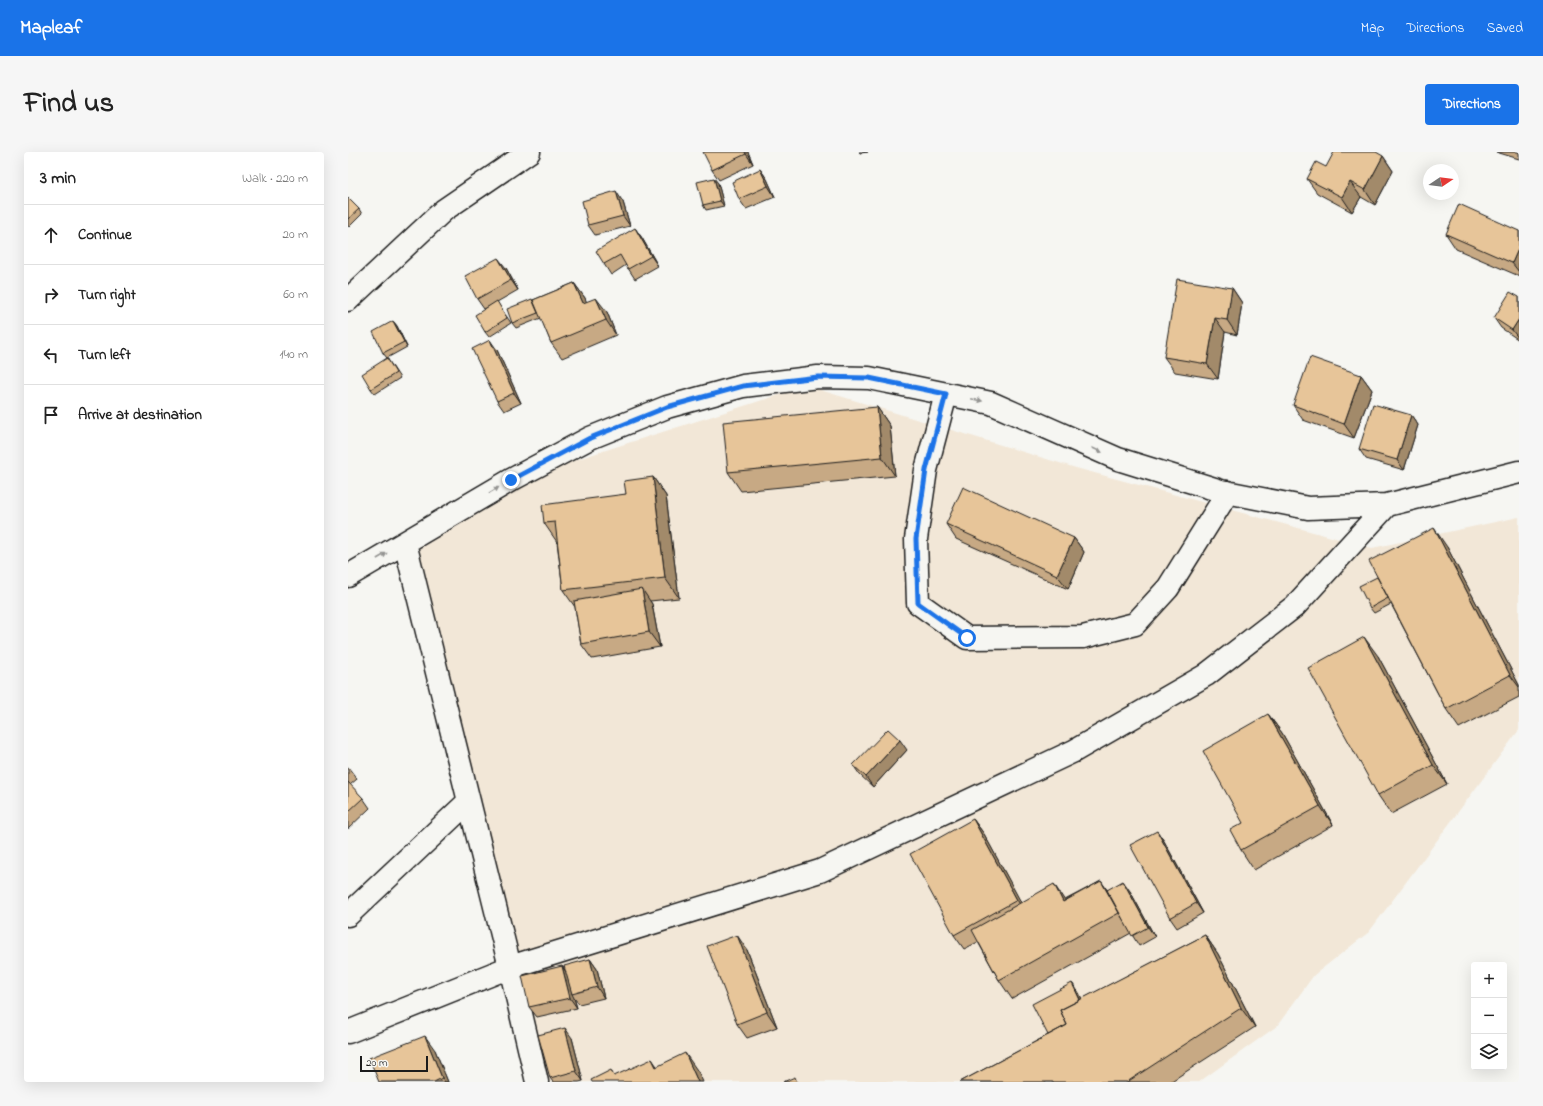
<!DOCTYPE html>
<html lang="en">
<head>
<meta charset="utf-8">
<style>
  :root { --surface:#fff; --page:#f6f6f6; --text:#222; --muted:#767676; --line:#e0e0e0; --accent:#1a73e8 }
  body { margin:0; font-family:"Indie Flower",sans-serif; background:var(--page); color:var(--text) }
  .controls { position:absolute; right:12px; bottom:12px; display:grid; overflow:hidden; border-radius:4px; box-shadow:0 4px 16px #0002 }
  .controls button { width:36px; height:36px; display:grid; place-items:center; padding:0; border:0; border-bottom:1px solid var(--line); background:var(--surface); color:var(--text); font:20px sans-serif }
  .compass { position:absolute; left:1075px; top:12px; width:36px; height:36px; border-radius:50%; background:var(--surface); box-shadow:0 4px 16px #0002; rotate:77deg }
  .scale { position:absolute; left:12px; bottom:10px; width:68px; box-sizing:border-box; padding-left:4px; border:2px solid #1c1c1c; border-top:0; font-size:11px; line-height:14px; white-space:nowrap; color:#1c1c1c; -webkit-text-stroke:3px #f6f6f2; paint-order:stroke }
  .stop { position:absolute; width:12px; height:12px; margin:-9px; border:3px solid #1a73e8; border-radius:50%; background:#fff }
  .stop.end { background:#1a73e8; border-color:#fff; box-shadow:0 1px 4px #0008 }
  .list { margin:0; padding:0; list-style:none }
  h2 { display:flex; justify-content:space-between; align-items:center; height:52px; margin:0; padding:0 16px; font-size:17px }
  h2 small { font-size:13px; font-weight:400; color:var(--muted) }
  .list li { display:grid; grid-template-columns:26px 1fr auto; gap:12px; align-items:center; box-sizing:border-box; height:60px; padding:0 16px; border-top:1px solid var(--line) }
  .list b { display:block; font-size:15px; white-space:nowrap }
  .list em { font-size:13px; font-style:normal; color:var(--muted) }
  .icon { flex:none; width:22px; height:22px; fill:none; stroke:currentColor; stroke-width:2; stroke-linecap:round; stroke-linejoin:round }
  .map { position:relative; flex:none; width:1171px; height:930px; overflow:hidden; border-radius:4px }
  header { display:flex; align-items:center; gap:24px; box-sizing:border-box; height:56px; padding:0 20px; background:var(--accent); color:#fff }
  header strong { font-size:19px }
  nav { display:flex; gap:22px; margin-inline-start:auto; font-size:14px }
  .intro { display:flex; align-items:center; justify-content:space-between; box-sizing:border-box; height:96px; padding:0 24px }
  h1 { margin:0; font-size:28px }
  .button { padding:10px 18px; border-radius:4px; background:var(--accent); color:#fff; font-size:14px; font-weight:700 }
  main { display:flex; gap:24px; padding:0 24px }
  aside { flex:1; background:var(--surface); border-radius:4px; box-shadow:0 4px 16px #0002 }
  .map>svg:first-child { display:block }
</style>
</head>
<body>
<header>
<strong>Mapleaf</strong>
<nav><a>Map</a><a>Directions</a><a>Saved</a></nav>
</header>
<div class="intro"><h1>Find us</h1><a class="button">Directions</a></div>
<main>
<aside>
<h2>3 min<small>Walk · 220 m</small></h2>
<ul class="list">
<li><svg class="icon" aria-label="ahead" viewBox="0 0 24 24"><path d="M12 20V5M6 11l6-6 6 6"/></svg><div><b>Continue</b></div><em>20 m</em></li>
<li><svg class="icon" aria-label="right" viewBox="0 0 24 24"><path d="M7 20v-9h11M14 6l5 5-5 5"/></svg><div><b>Turn right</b></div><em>60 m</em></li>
<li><svg class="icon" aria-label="left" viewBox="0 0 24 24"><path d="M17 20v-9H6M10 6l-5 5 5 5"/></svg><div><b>Turn left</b></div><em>140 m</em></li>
<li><svg class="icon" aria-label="arrive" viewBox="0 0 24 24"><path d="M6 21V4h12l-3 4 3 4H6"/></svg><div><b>Arrive at destination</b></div></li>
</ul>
</aside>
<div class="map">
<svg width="1171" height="930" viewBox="0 0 1171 930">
  <rect width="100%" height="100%" fill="#f6f6f2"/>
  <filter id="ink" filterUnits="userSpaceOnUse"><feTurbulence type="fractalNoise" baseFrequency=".025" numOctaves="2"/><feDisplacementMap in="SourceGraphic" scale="8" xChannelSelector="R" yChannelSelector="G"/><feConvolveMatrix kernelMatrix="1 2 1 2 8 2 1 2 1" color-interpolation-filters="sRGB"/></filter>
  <g filter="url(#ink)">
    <path fill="#f2e7d7" d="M459 234 728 316 1024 396 1171 365V578L1021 780 966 823 929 874 851 930H192L69 392 208 314Z"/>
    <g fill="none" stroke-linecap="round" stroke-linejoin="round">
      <defs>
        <path id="minor" d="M598 242 578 318 568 387 570 451 619 486 735 485 787 472 820 436 880 340
          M57 391 162 815 189 930
          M0 424 163 328 242 286 319 255 395 234 470 225 521 226 643 251 770 307 873 339 960 356 1039 353 1171 320
          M0 763 121 649
          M0 880 162 815 472 719 726 599 858 523 947 454 1039 353"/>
        <path id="major" d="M0 148 96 58 181 0"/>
      </defs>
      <use href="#minor" stroke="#1c1c1c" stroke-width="25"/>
      <use href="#major" stroke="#1c1c1c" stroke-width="25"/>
      <use href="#minor" stroke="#f6f6f2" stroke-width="22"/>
      <use href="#major" stroke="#f6f6f2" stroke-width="22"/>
    </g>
    <path fill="#c7a984" stroke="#1c1c1c" d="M400 0 405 12 371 28 364 18Z
      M511 0H520L512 1Z
      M1148 0H1171V7Z
      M1035 4 1045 19 1027 53 1013 45 1004 60 969 41 959 27 978 15Z
      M412 17 419 27 427 45 398 57 391 47Z
      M370 31 376 54 358 58 355 53Z
      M0 46 11 57 14 62 1 75 0 74Z
      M275 50 282 74 247 83 240 73Z
      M287 76 294 86 310 114 287 127 278 113 263 123 256 112Z
      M1171 79V124L1108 97 1098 82Z
      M158 116 170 138 149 150 163 171 141 185 137 180 142 154 136 157 129 147Z
      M226 131 237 146 238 150 259 160 268 183 214 206 203 191 193 166 168 176 164 171 185 148Z
      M884 136 894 151 889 183 877 180 870 227 827 220 816 205Z
      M1171 145V188L1153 176 1146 166Z
      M45 169 49 174 59 195 39 206 35 201Z
      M149 198 173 251 156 259 149 249Z
      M39 206 52 226 27 242 23 237Z
      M1013 223 1024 238 1006 286 955 268 945 253Z
      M529 255 542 274 547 324 393 339 380 320Z
      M1063 263 1070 273 1056 318 1018 307 1011 297Z
      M305 325 318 344 331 446 302 449 304 452 312 495 244 507 233 492 227 455 215 438 209 390 196 371 278 342Z
      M598 372 726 386 736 400 720 437 608 387Z
      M1099 395 1171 533V545L1111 576 1098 557 1043 452 1026 461 1022 456Z
      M1030 504 1099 632 1043 662 1030 643Z
      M920 562 934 581 985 673 906 718 893 698 895 671Z
      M559 598 525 635 512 623 505 613Z
      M0 615 9 627 2 633 15 646 22 656 0 677Z
      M625 667 636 682 673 751 717 748 753 729 759 738 782 739 807 785 791 794 783 781 664 847 651 828 630 790 616 797 606 783Z
      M809 679 816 689 855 761 829 776 822 766Z
      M857 783 870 802 907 875 822 930H612L700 883 724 831 731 841 734 847Z
      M399 798 429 875 399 886 389 872Z
      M242 807 249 817 256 846 231 852 226 846 229 856 189 865 181 855 214 814 218 820Z
      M224 886 235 929 231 930H205L202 926Z
      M87 898 100 930H31Z"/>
    <path fill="#a28a6b" stroke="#1c1c1c" d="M397 0H400L405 12 398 2Z
      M1035 4 1045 19 1027 53 1017 38Z
      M412 17 419 27 427 45 420 34Z
      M366 26 370 31 376 54 372 49Z
      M1002 30 1013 45 1004 60 994 45Z
      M268 39 275 50 282 74 275 64Z
      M287 76 294 86 310 114 303 104Z
      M1171 95V120L1164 111Z
      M150 106 158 116 170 138 163 128Z
      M226 131 237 146 245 166 235 151Z
      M884 136 894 151 889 183 879 168Z
      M248 146 259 160 268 183 258 168Z
      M867 166 877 180 870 227 859 212Z
      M1171 167V187L1164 178Z
      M45 169 49 174 59 195 56 190Z
      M142 188 149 198 173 251 166 241Z
      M1013 223 1024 238 1006 286 996 272Z
      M529 255 542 274 547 324 534 305Z
      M1063 263 1070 273 1056 318 1049 308Z
      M305 325 318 344 331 446 317 426Z
      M1086 376 1099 395 1171 533V535L1162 523Z
      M726 386 736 400 720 437 709 423Z
      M294 437 304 452 312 495 301 480Z
      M1016 485 1030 504 1099 632 1085 613Z
      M920 562 934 581 985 673 972 654Z
      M552 588 559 598 525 635 518 625Z
      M625 667 636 682 680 763 669 748Z
      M809 679 816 689 855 761 848 751Z
      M753 729 766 748 784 781 771 761Z
      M775 729 782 739 807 785 800 775Z
      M706 732 719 752 715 750Z
      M389 783 399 798 429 875 419 860Z
      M857 783 870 802 907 875 893 856Z
      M242 807 249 817 256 846 249 835Z
      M214 814 221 824 224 842 226 846 229 856 222 846Z
      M724 831 731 841 744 868 737 857Z
      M217 876 224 886 235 929 228 919Z
      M77 884 87 898 100 930H97L94 926Z
      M337 901 351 921 355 930H350Z
      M304 907 317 926 308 915Z"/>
    <path fill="#e7c599" stroke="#1c1c1c" d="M355 0H397L398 2 364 18Z
      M986 0H1028L1035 4 1017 38 1002 30 994 45 959 27 968 10 978 15Z
      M412 17 420 34 391 47 384 30Z
      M366 26 372 49 355 53 349 30Z
      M268 39 275 64 240 73 234 49Z
      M0 46 11 57 0 67Z
      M1111 52 1171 79V95L1164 111 1098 82Z
      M287 76 303 104 280 117 272 103 256 112 248 99Z
      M150 106 163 128 129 147 117 124Z
      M829 127 884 136 879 168 867 166 859 212 816 205Z
      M226 131 235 151 248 146 258 168 203 191 185 148Z
      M1162 140 1171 145V167L1164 178 1146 166Z
      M184 147 190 161 164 171 159 157Z
      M149 149 159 166 137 180 127 163Z
      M45 169 56 190 35 201 25 180Z
      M142 188 166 241 149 249 124 197Z
      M962 205 1013 223 996 272 945 253Z
      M39 206 48 221 23 237 14 222Z
      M1025 252 1063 263 1049 308 1011 297Z
      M529 255 534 305 380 320 375 270Z
      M305 325 317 426 215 438 207 370 196 371 194 353 278 342 276 329Z
      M615 335 726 386 709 423 598 372Z
      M1086 376 1162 523 1098 557 1021 409Z
      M1029 425 1040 446 1022 456 1011 434Z
      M294 437 301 480 233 492 226 449Z
      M1016 485 1085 613 1030 643 960 516Z
      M920 562 972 654 893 698 882 678 895 671 855 599Z
      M540 577 552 588 518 625 505 613Z
      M0 630 15 646 0 660Z
      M625 667 669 748 606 783 562 702Z
      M809 679 848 751 822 766 782 693Z
      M753 729 771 761 651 828 624 778 706 732 715 750Z
      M775 729 800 775 784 784 759 738Z
      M389 783 419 860 389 872 359 794Z
      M857 783 893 856 779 930H612L719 873 712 858Z
      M242 807 249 835 224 842 216 814Z
      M214 814 222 846 181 855 174 824Z
      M724 831 732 848 712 858 719 873 700 883 684 852Z
      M217 876 228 919 202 926 190 883Z
      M77 884 94 926 86 930H31L21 906Z
      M337 901 350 930H244L243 928 263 918 266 924 304 907 308 915Z
      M447 925 449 930H435Z"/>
    <defs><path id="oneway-solid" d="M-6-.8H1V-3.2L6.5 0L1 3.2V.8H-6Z"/></defs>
    <g fill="#949492">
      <use href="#oneway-solid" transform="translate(629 248) rotate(12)"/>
      <use href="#oneway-solid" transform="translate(749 298) rotate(24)"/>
      <use href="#oneway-solid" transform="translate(146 338) rotate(-31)"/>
      <use href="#oneway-solid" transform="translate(34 404) rotate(-30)"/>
    </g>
  </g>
  <g fill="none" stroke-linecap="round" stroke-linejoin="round" filter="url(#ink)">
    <path stroke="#1a73e8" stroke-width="5" d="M163 328 242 286 319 255 395 234 470 225 521 226 598 242 578 318 568 387 570 451 619 486"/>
  </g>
</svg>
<div class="controls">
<button>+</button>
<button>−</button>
<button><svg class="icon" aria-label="layers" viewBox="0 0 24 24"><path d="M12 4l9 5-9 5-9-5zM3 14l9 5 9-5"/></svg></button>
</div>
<svg class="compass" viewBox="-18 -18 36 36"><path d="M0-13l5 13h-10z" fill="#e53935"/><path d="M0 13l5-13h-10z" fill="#767676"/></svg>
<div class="scale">20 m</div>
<div class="stop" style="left:619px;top:486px"></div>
<div class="stop end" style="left:163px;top:328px"></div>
</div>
</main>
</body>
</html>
